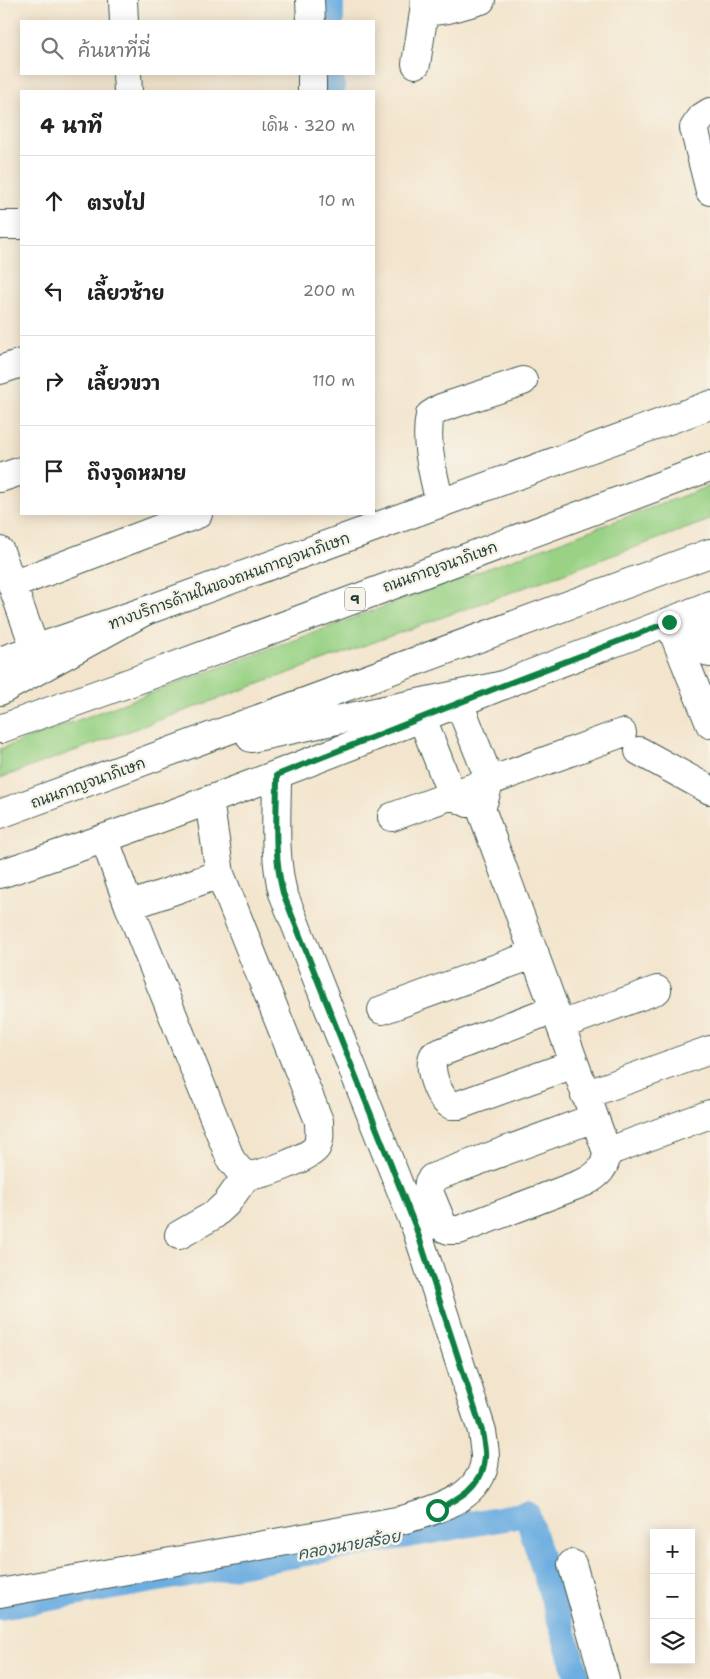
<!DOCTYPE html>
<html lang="th">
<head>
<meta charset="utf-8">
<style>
  :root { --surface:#fff; --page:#f6f6f6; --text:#222; --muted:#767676; --line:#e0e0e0 }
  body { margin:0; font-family:"Shantell Sans","Playpen Sans Thai",sans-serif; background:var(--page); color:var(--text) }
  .controls { position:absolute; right:15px; bottom:15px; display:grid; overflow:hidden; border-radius:0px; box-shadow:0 2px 12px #0003 }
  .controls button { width:45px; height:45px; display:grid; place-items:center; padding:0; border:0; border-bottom:1px solid var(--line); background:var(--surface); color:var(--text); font:25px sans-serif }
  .stop { position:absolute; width:15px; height:15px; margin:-11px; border:4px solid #0b8043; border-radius:50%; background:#fff }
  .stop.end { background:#0b8043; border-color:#fff; box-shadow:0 1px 5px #0008 }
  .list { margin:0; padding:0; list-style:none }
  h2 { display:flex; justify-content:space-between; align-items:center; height:65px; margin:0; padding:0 20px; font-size:21px }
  h2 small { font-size:16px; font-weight:400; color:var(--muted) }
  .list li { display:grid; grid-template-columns:32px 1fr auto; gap:15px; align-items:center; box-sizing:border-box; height:90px; padding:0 20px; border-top:1px solid var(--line) }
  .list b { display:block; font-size:19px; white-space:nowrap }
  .list em { font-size:16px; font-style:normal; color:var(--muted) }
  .icon { flex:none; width:28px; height:28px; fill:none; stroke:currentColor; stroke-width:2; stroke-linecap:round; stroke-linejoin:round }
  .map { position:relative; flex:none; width:710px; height:1679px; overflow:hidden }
  .search { position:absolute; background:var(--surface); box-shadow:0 2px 12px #0003; left:20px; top:20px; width:355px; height:55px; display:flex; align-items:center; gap:12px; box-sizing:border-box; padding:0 18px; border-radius:0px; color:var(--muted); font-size:19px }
  .panel { position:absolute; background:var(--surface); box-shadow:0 2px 12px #0003; left:20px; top:90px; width:355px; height:425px; border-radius:0px }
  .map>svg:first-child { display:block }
</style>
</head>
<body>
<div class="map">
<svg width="710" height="1679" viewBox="0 0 710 1679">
  <rect width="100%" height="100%" fill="#f7f3e8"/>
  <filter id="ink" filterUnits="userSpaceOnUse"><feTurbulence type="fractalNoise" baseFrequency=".02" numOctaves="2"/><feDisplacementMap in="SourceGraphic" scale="10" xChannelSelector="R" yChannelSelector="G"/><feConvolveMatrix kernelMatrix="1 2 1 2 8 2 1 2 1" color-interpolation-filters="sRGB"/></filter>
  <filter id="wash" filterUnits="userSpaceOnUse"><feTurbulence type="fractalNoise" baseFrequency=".0096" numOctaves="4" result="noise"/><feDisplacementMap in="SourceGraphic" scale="20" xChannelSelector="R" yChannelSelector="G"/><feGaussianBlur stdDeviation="1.12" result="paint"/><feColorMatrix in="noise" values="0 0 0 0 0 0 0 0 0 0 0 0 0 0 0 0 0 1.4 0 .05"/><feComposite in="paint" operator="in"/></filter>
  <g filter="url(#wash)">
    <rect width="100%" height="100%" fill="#f3e5cd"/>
    <path fill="#99d285" stroke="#5c885c" d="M710 486V520L0 778V749Z"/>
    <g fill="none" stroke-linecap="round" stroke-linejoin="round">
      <path stroke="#6daee1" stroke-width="26" d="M331 0V21
        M332 74V91
        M0 1607 527 1514 578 1679"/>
    </g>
  </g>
  <g filter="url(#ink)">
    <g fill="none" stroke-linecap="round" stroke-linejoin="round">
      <defs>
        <path id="minor" d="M123 0 124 21
          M310 0 311 21
          M425 0 424 12 448 9 481 0
          M416 64 424 12
          M127 74 128 91
          M312 74V91
          M710 112 702 117 694 128 710 191
          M0 225H21
          M0 370 21 363
          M0 478 21 471
          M440 504C434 475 424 445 430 415L441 408 523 381
          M0 551 35 649
          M12 585 198 514
          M693 612 710 653
          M669 622 710 724
          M459 703 490 781 481 809 607 1152C606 1168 598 1175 585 1182L459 1230H449L444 1228 428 1189 429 1182 432 1178 594 1118
          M422 718 452 795 468 803
          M639 751 710 790
          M392 817 622 733
          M105 840 129 906 231 1160C236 1166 240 1173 248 1175 260 1177 310 1157 316 1148 321 1140 319 1131 319 1121L220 874
          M129 906 220 874 209 800
          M554 1009 434 1055C427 1067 438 1099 451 1105 452 1105 458 1105 459 1105L574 1064
          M382 1010 535 954
          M561 1025 657 990
          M585 1095 710 1050
          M607 1152 710 1114
          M179 1235 214 1215 226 1204 247 1175
          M572 1564 605 1679
          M0 1593 402 1520C433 1511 483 1499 485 1458 485 1449 483 1440 482 1431L416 1228 283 893C273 854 277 814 277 775"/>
        <path id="major" d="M0 661 145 611 710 405
          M0 874C170 818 337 752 503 685 572 657 642 634 710 605"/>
        <path id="highway" d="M0 691 145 611
          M0 729 148 676 710 467
          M251 738 504 685
          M0 814 710 553"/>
      </defs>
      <use href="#minor" stroke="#3f564b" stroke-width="30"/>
      <use href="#major" stroke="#3f564b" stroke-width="30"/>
      <use href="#highway" stroke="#3f564b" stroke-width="30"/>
      <use href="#minor" stroke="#fff" stroke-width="28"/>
      <use href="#major" stroke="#fff" stroke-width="28"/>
      <use href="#highway" stroke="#fff" stroke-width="28"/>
    </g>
  </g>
  <g fill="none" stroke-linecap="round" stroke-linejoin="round" filter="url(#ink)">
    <path stroke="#0b8043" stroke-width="6" d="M437 1510C459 1499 483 1487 485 1458 486 1450 483 1440 482 1431L416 1228 283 893C273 854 277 814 277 775L504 685 669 622"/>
  </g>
  <g text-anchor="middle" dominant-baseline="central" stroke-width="5" stroke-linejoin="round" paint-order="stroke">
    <rect fill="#f7f3e8" stroke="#60746a" stroke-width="1" x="345" y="587.5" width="20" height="23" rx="4"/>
    <g font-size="14" font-weight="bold" fill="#1f3d34">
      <text x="355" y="599">9</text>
    </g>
    <g font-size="15" fill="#1f3d34" stroke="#f7f3e8">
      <text transform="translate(440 567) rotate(-20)">ถนนกาญจนาภิเษก</text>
      <text transform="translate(229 581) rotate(-20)">ทางบริการด้านในของถนนกาญจนาภิเษก</text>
      <text transform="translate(88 783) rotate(-20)">ถนนกาญจนาภิเษก</text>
    </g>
    <g font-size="16" font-style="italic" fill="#32595f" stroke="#f7f3e8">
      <text transform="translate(349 1545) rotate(-10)">คลองนายสร้อย</text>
    </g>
  </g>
</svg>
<div class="controls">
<button>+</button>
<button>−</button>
<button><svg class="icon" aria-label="layers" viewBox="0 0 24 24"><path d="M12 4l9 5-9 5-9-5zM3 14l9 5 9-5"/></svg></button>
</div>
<div class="stop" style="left:437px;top:1510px"></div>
<div class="stop end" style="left:669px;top:622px"></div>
<div class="search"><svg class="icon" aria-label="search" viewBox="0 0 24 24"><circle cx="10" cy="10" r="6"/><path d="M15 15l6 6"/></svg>ค้นหาที่นี่</div>
<section class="panel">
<h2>4 นาที<small>เดิน · 320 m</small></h2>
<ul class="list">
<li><svg class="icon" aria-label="ahead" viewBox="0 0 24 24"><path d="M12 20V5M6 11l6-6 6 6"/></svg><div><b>ตรงไป</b></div><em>10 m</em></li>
<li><svg class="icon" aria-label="left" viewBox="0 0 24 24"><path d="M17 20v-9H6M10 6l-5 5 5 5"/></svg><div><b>เลี้ยวซ้าย</b></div><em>200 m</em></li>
<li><svg class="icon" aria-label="right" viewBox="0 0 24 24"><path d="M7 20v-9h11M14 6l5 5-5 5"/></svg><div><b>เลี้ยวขวา</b></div><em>110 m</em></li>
<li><svg class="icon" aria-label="arrive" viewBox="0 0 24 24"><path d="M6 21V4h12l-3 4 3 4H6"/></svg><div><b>ถึงจุดหมาย</b></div></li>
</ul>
</section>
</div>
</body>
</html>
